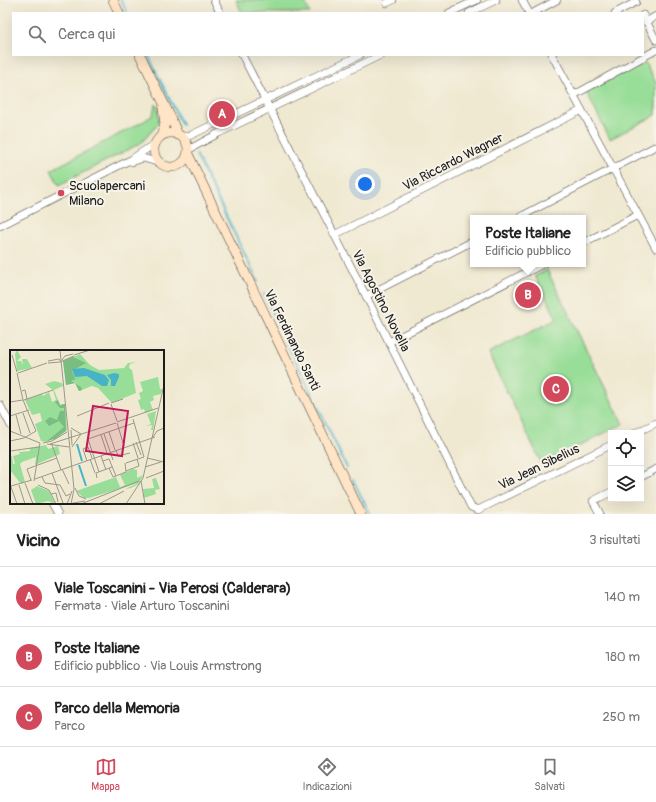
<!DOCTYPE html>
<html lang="it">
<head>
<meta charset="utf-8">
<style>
  :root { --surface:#fff; --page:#f2f2f2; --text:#222; --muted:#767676; --line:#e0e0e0; --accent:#d1495b }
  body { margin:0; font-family:Pangolin,sans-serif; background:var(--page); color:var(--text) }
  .controls { position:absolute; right:12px; bottom:12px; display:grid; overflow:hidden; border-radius:0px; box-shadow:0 4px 16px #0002 }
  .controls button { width:36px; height:36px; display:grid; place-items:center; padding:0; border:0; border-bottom:1px solid var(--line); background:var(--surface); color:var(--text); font:20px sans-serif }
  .you { position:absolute; left:365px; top:184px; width:14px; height:14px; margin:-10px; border:3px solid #fff; border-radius:50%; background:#1a73e8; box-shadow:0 0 0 6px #1a73e833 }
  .badge { display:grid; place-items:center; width:26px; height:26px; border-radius:50%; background:var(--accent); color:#fff; font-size:13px; font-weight:700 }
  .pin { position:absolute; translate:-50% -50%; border:2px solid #fff; box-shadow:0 1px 4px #0006 }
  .popup { position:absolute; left:470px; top:215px; width:116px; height:52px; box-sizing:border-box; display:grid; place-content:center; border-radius:0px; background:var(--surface); filter:drop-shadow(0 1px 3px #0005); font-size:13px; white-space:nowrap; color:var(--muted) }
  .popup b { font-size:15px; color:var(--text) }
  .popup::after { content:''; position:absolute; left:50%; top:100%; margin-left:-8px; border:8px solid transparent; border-top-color:var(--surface) }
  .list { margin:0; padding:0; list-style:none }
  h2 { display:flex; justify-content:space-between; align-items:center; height:52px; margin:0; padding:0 16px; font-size:17px }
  h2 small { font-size:13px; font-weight:400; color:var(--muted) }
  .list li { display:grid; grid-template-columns:26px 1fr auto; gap:12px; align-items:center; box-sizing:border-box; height:60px; padding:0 16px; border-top:1px solid var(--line) }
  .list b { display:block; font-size:15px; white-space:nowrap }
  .list p { margin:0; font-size:13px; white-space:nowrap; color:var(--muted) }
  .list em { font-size:13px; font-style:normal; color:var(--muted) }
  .icon { flex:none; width:22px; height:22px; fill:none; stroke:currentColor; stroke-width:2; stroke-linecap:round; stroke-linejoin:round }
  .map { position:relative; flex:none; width:656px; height:514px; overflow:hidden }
  .search { position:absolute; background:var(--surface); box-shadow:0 4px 16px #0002; left:12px; right:12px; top:12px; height:44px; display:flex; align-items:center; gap:10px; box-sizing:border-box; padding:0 14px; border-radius:0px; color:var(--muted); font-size:15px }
  .sheet { height:232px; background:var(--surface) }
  nav { display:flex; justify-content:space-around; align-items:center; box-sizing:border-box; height:56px; border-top:1px solid var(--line); background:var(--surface); font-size:11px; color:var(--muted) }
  nav a { display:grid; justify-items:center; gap:2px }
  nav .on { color:var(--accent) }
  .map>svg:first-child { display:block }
</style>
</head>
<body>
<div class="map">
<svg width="656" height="514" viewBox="0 0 656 514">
  <rect width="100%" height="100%" fill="#f7f3e8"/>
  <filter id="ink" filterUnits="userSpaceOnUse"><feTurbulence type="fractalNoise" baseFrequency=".025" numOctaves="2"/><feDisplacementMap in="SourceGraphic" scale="8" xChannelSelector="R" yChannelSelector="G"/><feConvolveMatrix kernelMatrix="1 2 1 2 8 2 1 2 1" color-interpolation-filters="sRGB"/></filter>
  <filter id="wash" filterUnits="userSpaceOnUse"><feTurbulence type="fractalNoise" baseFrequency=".012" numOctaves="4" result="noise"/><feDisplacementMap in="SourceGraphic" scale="16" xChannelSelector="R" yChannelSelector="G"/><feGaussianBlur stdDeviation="0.9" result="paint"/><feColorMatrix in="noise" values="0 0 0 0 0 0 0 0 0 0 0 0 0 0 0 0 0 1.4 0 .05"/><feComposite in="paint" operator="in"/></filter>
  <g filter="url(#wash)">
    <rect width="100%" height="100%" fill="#f0e9d1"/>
    <path fill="#99de98" stroke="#5a7d5a" d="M236 0H304L310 13H242Z
      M645 62 656 83V115L610 139 586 92Z
      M155 104 158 108 159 123 141 143 59 185 51 170 144 121 153 115Z
      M547 270 623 424 542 464 488 353 557 319 535 276Z"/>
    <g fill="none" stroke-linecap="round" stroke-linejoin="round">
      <path stroke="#48b2c7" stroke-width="2" d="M121 0 127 13
        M148 55 182 125
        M196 154 258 282
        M264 294 347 468
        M353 480 370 514"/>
    </g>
  </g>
  <g filter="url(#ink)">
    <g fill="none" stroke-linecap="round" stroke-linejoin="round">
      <defs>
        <path id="street" d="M214 0 220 13
          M522 0 529 13
          M387 3 393 0
          M449 13 477 0
          M469 13 496 0
          M533 13 557 0
          M615 13 636 2
          M643 15 656 40
          M646 22 656 16
          M242 55 366 296 471 507 478 510 611 445
          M552 55 656 248
          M574 95 656 50
          M181 136H189L360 55
          M188 150 219 133 381 55
          M132 162 143 158 160 163
          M518 218 656 146
          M0 226 132 159 157 142
          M334 235 582 110
          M583 243 638 215
          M366 296 473 241
          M389 342 543 264
          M0 405 11 426
          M635 433 656 423
          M641 477 656 469
          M52 503 58 514
          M600 514 593 501 611 492"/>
        <path id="secondary" d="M113 0 119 13
          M140 55 170 116 178 135
          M154 150a17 17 0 1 1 34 0a17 17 0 1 1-34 0Z
          M161 136 165 124 163 108
          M188 154 361 514"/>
      </defs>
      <use href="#street" stroke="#3c3b37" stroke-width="8"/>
      <use href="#secondary" stroke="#3c3b37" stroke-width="10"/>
      <use href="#street" stroke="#fff" stroke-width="7"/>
      <use href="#secondary" stroke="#ffe4c6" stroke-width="9"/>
    </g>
  </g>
  <circle fill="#d1495b" stroke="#f7f3e8" stroke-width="1.5" cx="61" cy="193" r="4"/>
  <g text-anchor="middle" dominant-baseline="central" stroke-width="4" stroke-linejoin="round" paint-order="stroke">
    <g font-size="13" fill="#1c1c1c" stroke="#f7f3e8">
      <text transform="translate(453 162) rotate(-27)">Via Riccardo Wagner</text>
      <text transform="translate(381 301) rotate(63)">Via Agostino Novella</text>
      <text transform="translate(292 340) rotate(64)">Via Ferdinando Santi</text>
      <text transform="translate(539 467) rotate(-26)">Via Jean Sibelius</text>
    </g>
    <g font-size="13" fill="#1c1c1c" stroke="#f7f3e8" text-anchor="start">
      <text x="69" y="186">Scuolapercani<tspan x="69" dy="15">Milano</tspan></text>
    </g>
  </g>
  <g transform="translate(10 350)">
    <rect width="154" height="154" fill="#f0e9d1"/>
    <path d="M7 0 11 7 7 11H11L13 15 12 9H17L22 18 7 21 5 4ZM70 4 80 15 89 20 114 18 118 13 126 12 120 14 119 18 122 20 126 43 102 53 88 38 82 36 69 41 65 33 56 35 53 11ZM148 27 150 39H153L151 44 143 46 144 50 140 52 143 60 135 63 134 59 131 60 128 50 131 49 129 43 133 41 130 32ZM44 31 52 33 53 36 44 40 50 55 55 54 57 80 37 92 31 91 25 74 32 71 30 63 22 65 15 50 32 44 33 46 39 42 42 52 46 50 43 40 35 34ZM146 61 143 80H141L142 75 135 76 141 74 137 64ZM36 95 38 99 48 96 50 104 25 115 26 107 12 112 10 114 15 132 11 134 0 120V107L2 106 3 114H5L3 106 10 104 8 99 10 102 20 101V98ZM123 119 127 120V128L133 125 129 134 121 138 115 139 129 133 79 148H74L66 141 106 127 110 137 115 135 110 125ZM146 128 150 139 145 140 146 144 134 148 133 139 144 138 142 129ZM27 136 39 141 45 154 38 151 26 154 21 140Z" fill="#99de98"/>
    <path d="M63 7 76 13 62 21 65 29 74 26 61 31 71 37 72 40 69 41 65 33 56 35 53 11ZM48 50 50 55 55 54 56 81 45 89 37 91 54 77 49 71 39 76 35 71 40 67 47 70 50 61H54V58H50L45 52Z" fill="#7abd80"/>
    <path d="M74 18 95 25 99 30 97 36H92L77 26 65 27 62 19ZM104 23 109 24V27L105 36H101V30L97 25Z" fill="#48b2c7"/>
    <path fill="none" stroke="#48b2c7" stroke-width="2" d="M67 94 72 111M69 115 76 136"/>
    <path fill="none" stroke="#9b9789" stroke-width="1" d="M50 0 64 139 61 154M2 5 7 22M64 5 80 0M52 10 55 6 63 4M38 11 49 9 51 12M38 13 50 12 64 6M7 23 13 50 26 81M8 23 37 13M12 41 15 40 17 49M14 50 43 40M0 52 13 50M101 53 113 49M101 54 107 71M13 63 20 83M6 65 11 84M0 66 19 60M67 66 99 53M123 69 134 107M107 72 148 58M107 73 114 96M61 78 71 84 62 97M61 80 62 95M0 81 30 93M99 82 105 100M94 84 103 110M91 85 97 103M143 87 147 81 154 78M0 91 14 88 26 81M126 92 131 105M33 93 42 91 57 82M123 93 128 108M37 94 59 97M40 94 106 73M42 95 51 120M106 100 108 106 120 103M0 101 29 97M91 106 96 120M137 108 154 112M80 109 85 123M77 111 73 99 78 97 82 108M93 111 99 109 106 126M116 113 134 107M135 117 151 112M99 118 103 127 116 122 115 113M52 119 59 134M116 121 129 116 127 109M89 122 78 89 124 73M42 123 53 153M32 127 35 133 50 135 56 146 60 144M87 128 86 123 102 117M136 128 154 121M25 129 145 87M21 130 17 119 47 108M24 131 30 93M131 131 135 154M15 133 23 154M0 134 7 154M9 135 15 154M28 135 39 140 46 154M1 136 22 130M65 138 69 146 76 149M41 144 46 143 48 152M57 154 62 141M58 154 75 151M71 154 129 131M89 154 114 141M116 154 133 128 154 35"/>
    <path fill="#c2185b" fill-opacity="0.15" stroke="#c2185b" stroke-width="2" d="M83 56 118 61 112 106 76 101Z"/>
    <rect width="154" height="154" fill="none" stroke="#1c1c1c" stroke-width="2"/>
  </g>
</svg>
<div class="controls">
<button><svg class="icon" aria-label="locate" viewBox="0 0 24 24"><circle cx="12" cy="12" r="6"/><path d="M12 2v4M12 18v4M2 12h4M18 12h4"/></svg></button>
<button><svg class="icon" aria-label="layers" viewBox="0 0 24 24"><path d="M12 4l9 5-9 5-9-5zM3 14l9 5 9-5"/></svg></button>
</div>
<div class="you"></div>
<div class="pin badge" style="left:222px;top:114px">A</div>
<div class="pin badge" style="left:528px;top:295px">B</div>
<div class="popup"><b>Poste Italiane</b>Edificio pubblico</div>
<div class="pin badge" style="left:556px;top:389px">C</div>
<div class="search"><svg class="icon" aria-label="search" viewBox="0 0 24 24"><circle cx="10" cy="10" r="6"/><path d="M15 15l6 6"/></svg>Cerca qui</div>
</div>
<section class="sheet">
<h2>Vicino<small>3 risultati</small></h2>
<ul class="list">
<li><span class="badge">A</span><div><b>Viale Toscanini - Via Perosi (Calderara)</b><p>Fermata · Viale Arturo Toscanini</p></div><em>140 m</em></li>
<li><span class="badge">B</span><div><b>Poste Italiane</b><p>Edificio pubblico · Via Louis Armstrong</p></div><em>180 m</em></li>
<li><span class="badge">C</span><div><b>Parco della Memoria</b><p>Parco</p></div><em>250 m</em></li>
</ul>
</section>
<nav>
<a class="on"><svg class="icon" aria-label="map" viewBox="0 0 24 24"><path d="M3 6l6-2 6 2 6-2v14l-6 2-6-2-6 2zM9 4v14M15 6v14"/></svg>Mappa</a>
<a><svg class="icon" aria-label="directions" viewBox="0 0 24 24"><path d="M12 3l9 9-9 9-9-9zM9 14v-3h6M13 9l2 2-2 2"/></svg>Indicazioni</a>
<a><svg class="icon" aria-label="saved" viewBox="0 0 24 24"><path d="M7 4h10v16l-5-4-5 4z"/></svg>Salvati</a>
</nav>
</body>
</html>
